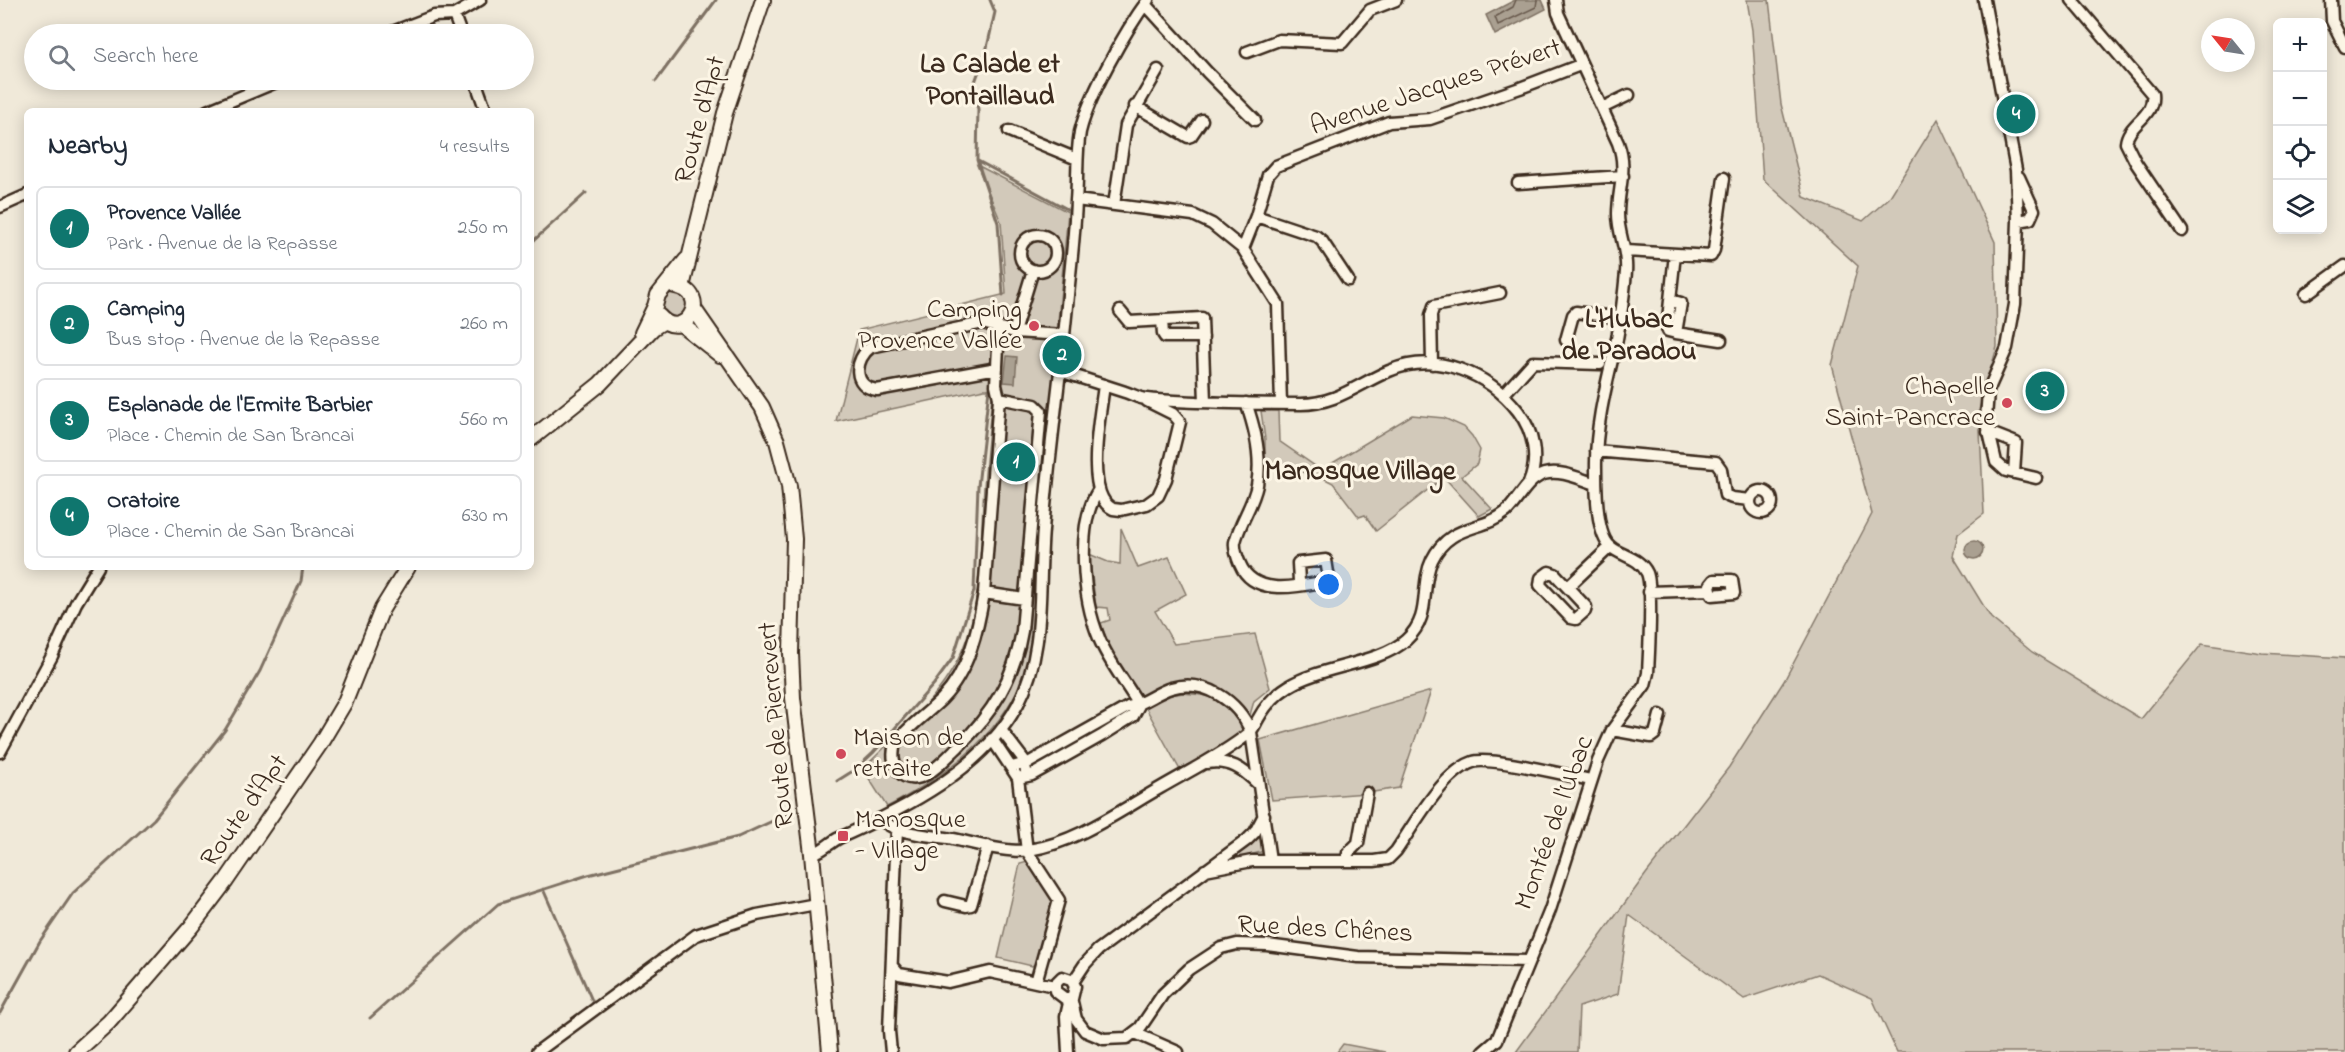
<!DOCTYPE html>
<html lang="en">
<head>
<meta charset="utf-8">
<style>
  :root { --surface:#fff; --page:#f6f6f7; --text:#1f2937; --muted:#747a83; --line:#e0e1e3; --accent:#0f766e }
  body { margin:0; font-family:"Indie Flower",sans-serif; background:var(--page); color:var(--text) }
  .controls { position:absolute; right:18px; top:18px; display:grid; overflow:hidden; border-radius:9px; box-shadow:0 3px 15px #0003 }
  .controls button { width:54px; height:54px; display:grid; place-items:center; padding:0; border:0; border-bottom:2px solid var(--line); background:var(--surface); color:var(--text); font:30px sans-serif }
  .compass { position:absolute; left:2201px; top:18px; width:54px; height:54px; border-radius:50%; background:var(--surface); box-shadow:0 3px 15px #0003; rotate:300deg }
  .you { position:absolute; left:1329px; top:585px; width:21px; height:21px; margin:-15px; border:4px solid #fff; border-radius:50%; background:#1a73e8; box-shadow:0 0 0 9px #1a73e833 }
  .badge { display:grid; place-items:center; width:39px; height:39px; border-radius:50%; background:var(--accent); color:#fff; font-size:20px; font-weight:700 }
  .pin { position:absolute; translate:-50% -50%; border:3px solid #fff; box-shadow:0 2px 6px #0006 }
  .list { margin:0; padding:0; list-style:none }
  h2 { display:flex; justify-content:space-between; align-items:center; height:78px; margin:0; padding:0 24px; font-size:26px }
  h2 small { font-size:20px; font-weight:400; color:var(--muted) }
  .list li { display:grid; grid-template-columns:39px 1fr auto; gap:18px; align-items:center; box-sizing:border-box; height:84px; margin:0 12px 12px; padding:0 12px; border:2px solid var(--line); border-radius:9px }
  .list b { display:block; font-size:22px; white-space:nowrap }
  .list p { margin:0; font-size:20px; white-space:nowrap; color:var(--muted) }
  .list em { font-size:20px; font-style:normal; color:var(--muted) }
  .icon { flex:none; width:33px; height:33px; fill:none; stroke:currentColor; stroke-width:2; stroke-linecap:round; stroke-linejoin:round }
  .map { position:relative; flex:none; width:2345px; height:1052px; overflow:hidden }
  .search { position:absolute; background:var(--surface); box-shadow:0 3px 15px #0003; left:24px; top:24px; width:510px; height:66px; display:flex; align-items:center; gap:15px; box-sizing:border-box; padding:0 21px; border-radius:33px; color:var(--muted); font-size:22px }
  .panel { position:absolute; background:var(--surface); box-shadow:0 3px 15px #0003; left:24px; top:108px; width:510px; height:462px; border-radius:9px }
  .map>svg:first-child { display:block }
</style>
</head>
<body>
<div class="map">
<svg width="2345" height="1052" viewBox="0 0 2345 1052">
  <rect width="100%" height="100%" fill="#f0e9d9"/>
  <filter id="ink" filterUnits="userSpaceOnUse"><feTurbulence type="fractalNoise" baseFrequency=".0167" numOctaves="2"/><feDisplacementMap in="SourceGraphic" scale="12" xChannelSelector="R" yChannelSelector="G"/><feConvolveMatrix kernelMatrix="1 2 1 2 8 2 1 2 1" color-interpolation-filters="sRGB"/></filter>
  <g filter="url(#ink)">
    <path fill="#d2c9ba" stroke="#867a6c" stroke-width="1.5" d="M1747 0H1769L1781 104 1804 197 1863 221 1889 198 1938 119 1995 242 1997 347 1979 410 1984 514 1958 534 1953 556 1991 618 2032 652 2141 719 2202 644 2262 653 2345 658V1052H1897L1872 998 1818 974 1744 999 1629 915 1618 994 1579 1007 1577 1052H1516L1646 874 1729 767 1784 681 1872 514 1832 365 1858 266 1763 179 1752 30Z
      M977 165 1068 212 1034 585C1034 608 1036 632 1031 654 1012 728 951 773 887 807L863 769C889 742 930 706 949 675 982 625 980 561 983 503 985 467 989 430 992 394L989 389H984L836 421 859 330 1006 294 1001 222Z
      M662 305a12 12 0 1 1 24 0a12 12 0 1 1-24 0Z
      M1261 411H1278L1279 441 1321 470 1412 415 1444 418 1464 427 1472 436 1480 450 1477 464 1462 476 1492 509 1479 516 1444 477 1376 531 1365 515 1359 517 1333 483 1319 476 1280 467 1265 470V439Z
      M1121 528 1138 568 1169 557 1186 594 1155 611 1174 644 1255 634 1270 688 1254 701 1250 715C1216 675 1186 675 1140 697 1123 673 1109 651 1101 623L1110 620 1108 608 1096 607 1089 554 1108 562 1120 564Z
      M1431 691 1399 788 1367 793 1272 800 1260 740Z
      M1183 693C1219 696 1225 699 1245 729L1243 733 1180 770 1146 708 1163 696Z
      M1260 836H1262L1264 851 1236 859V855Z
      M1031 861 1054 900 1037 962 1032 966 998 958 1020 864Z
      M1343 1044 1385 1052H1337Z"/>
    <path fill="#aaa091" stroke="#7e7163" stroke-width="1.5" d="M1515 0H1542L1546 9 1495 35 1486 15Z
      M1007 356 1017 357 1015 383 1004 382Z
      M1965 550a9 9 0 1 1 18 0a9 9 0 1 1-18 0Z"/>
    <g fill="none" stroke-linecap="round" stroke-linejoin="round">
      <path stroke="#67594c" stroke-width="1.5" d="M1516 0 1513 7 1495 17 1498 25 1536 7 1537 0"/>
      <path stroke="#7e7163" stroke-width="3" d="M990 0 995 12 986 52 972 90 978 109 977 160 998 223 1003 295
        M656 81 716 0
        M978 161 1069 210
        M531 243 586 193
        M837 781 856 769 873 753 934 684 953 658 974 591 978 486 989 389
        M543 889 594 1005
        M0 1013 40 941 73 893 154 819 225 730 260 671 301 581 303 567
        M370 1018 498 904 588 875 738 837 794 811"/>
      <defs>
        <path id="minor" d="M1984 0 2016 170 2018 221 2015 304 2007 348 1988 391 1986 419 1996 462 2006 471 2036 478
          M2072 0 2152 94C2155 117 2128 123 2126 143L2136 163 2182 231
          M2331 0 2332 21 2345 47
          M1145 4 1207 72 1255 120
          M454 15 461 34
          M387 34 434 16 454 15 480 0
          M1247 52 1279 40 1342 43 1370 10 1396 0
          M475 80 486 111
          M1135 106 1188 137 1191 136 1202 120
          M1602 108 1629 95
          M207 111 281 80
          M1009 131 1077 159
          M1518 183 1623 176
          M1076 200 1193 215 1212 224 1243 249
          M1114 205 1126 125 1158 70
          M0 207 27 195
          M1256 216 1316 236 1322 241 1348 280
          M2018 221 2030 219 2034 210 2019 177
          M1020 253a18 18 0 1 1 36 0a18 18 0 1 1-36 0Z
          M1626 251 1711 256 1714 250 1724 178
          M2306 294 2345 266
          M1670 300 1681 303 1676 333 1668 331 1667 328 1675 254
          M1120 311 1129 322 1202 318 1205 402
          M1162 320 1163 334 1165 337H1203
          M1014 332 1033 270
          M1676 333 1721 340
          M1566 340 1573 315 1576 312 1620 318
          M1432 364 1431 315 1434 306 1500 293
          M997 368 877 390C852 387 854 359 871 347L983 323 1014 332 1064 335
          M1060 371C1082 378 1104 385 1125 392 1132 394 1139 399 1147 399 1163 401 1180 401 1197 402 1231 403 1266 404 1301 404 1336 404 1358 384 1389 371 1436 351 1488 373 1518 411 1534 432 1539 459 1529 483
          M1104 385C1101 412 1083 495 1113 509L1121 510 1147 504 1158 496 1166 479 1180 422 1173 414 1147 401
          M1504 394 1533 362 1600 364
          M999 398 1035 405 1041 411 1022 631C1014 679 992 714 958 747 948 756 939 767 927 774 904 788 888 766 895 744 907 727 927 714 942 699 969 671 978 630 984 593L999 398 996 385 999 328
          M1246 403C1255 428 1262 458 1257 485 1253 505 1240 522 1235 542 1234 549 1237 557 1240 564 1254 598 1300 586 1327 581L1329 579 1326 560 1298 563 1299 582 1301 585
          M1281 404 1278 304 1243 249 1256 216 1268 175 1276 166 1389 122 1430 119 1520 88 1580 65
          M1988 432 2016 443 2014 473
          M1596 451 1716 462 1721 469 1725 495 1732 498 1750 500
          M1099 489C1075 525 1083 600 1099 638 1108 661 1126 683 1139 705
          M1750 502a11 11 0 1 1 22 0a11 11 0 1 1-22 0Z
          M1549 572 1555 574 1586 607 1585 611 1576 619 1571 618 1540 585 1541 578Z
          M1714 580H1732L1734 593 1712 595 1710 585Z
          M1568 587 1610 547
          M1649 592 1710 590
          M984 593 1024 599
          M1001 730 1024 760 1026 771
          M1612 730 1651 737 1655 734 1660 715
          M992 739 1018 778 1027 851 1059 900 1036 982
          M0 752 52 656 76 603 98 567
          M1207 763C1229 759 1243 769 1258 784
          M1012 767 1030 762 1128 707C1144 704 1155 693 1171 688 1205 678 1238 701 1251 732L1270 860
          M1018 778 1032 775 1103 735 1133 716 1139 705
          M880 819C898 835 931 835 953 839 973 843 1011 854 1029 850 1077 842 1118 812 1160 788 1189 771 1222 755 1248 734 1253 730 1255 724 1258 719 1265 706 1276 694 1289 686 1321 666 1380 664 1406 640 1433 616 1419 587 1432 560 1450 523 1482 532 1506 512 1519 500 1526 480 1544 474 1560 469 1580 479 1596 484
          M812 854C823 851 829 843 839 838 904 809 983 770 1018 704 1046 651 1038 589 1043 530 1049 452 1061 374 1068 295 1071 264 1075 232 1076 200 1078 178 1076 155 1080 132 1089 95 1125 31 1148 0
          M1347 861 1348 853 1358 843 1367 793
          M1205 870 1252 861H1374L1388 859 1396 851C1414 825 1442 773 1473 762 1490 756 1569 776 1591 780
          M945 901 966 906 971 905 988 846
          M892 966 899 974 948 982 990 972 1054 986
          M1062 977 1071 980 1075 986 1071 1003 1055 991V984Z
          M1073 982 1085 964 1098 950 1247 840 1255 832 1264 815
          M1072 1002 1076 1019 1085 1031 1104 1039 1127 1038 1140 1028 1163 994 1189 969 1221 948 1237 944 1267 945 1358 957 1528 961
          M1135 1033 1178 1052
          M537 1052 696 935 757 915 816 904 817 897
          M891 1052 889 1031 897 829
          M1068 1052 1066 1016 1069 1003
          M1483 1052 1497 1040 1550 910 1598 761 1612 730 1645 685 1648 673C1649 653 1653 587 1647 573 1639 557 1623 557 1611 547 1596 536 1596 487 1596 469 1595 425 1607 382 1617 339 1621 317 1624 294 1626 272 1628 251 1618 234 1618 214 1618 187 1628 170 1618 143L1558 13 1556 0"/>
        <path id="major" d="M682 287 725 113 763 0
          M694 309 762 407 777 441 789 486 794 539 791 653 793 698 812 854 830 1052
          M659 316C684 345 714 293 675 286
          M681 324 720 355
          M642 333 655 306 658 295 686 260
          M531 439 600 384 653 328 664 321
          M76 1052 109 1022 191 927 226 881 320 744 345 702 382 609 408 567"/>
      </defs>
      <use href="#minor" stroke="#3b2a1e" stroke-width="15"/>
      <use href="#major" stroke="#3b2a1e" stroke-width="18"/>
      <use href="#minor" stroke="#fcf5e5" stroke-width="10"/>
      <use href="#major" stroke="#fcf5e5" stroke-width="14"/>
    </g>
  </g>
  <g fill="#d1495b" stroke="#fcf5e5" stroke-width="2">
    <circle cx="1034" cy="326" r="6"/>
    <circle cx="2007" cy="403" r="6"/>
    <circle cx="841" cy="754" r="6"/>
    <rect x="837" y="830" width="12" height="12" rx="3"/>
  </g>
  <g text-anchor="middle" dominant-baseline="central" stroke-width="6" stroke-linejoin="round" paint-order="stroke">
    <g font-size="27" fill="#3b2a1e" stroke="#fcf5e5">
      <text transform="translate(1436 88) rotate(-18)">Avenue Jacques Prévert</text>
      <text transform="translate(701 120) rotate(-75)">Route d'Apt</text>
      <text transform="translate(777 725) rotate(-95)">Route de Pierrevert</text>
      <text transform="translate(245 811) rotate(-55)">Route d'Apt</text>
      <text transform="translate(1555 823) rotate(-70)">Montée de l'Ubac</text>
      <text transform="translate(1325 930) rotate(3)">Rue des Chênes</text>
    </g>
    <g font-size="27" fill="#3b2a1e" stroke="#fcf5e5" text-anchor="end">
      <text x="1022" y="310">Camping<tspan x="1022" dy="31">Provence Vallée</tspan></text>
      <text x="1995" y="387">Chapelle<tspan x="1995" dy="31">Saint-Pancrace</tspan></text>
      <text x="853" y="738" text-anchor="start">Maison de<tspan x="853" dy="31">retraite</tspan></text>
      <text x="855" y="820" text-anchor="start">Manosque<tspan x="855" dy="31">- Village</tspan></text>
    </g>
    <g font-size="28" font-weight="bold" fill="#3b2a1e" stroke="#fcf5e5">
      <text x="990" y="65">La Calade et<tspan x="990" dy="32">Pontaillaud</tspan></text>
      <text x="1629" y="320">L'Hubac<tspan x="1629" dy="32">de Paradou</tspan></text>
      <text x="1360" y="472">Manosque Village</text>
    </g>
  </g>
</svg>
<div class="controls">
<button>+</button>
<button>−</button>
<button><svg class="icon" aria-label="locate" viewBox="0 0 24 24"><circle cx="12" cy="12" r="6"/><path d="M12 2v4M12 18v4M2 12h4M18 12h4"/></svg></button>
<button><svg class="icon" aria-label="layers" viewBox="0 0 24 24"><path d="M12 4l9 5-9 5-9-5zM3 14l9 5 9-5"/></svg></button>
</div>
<svg class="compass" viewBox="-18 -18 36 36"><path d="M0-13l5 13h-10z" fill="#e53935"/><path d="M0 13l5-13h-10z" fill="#747a83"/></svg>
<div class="you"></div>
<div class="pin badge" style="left:1016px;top:462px">1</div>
<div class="pin badge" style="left:1062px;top:355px">2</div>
<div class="pin badge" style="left:2045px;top:391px">3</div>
<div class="pin badge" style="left:2016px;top:114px">4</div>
<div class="search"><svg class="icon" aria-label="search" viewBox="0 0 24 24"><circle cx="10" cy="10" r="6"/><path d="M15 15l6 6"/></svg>Search here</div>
<section class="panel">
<h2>Nearby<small>4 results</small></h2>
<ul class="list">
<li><span class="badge">1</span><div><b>Provence Vallée</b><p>Park · Avenue de la Repasse</p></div><em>250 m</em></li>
<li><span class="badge">2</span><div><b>Camping</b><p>Bus stop · Avenue de la Repasse</p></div><em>260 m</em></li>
<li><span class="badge">3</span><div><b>Esplanade de l'Ermite Barbier</b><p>Place · Chemin de San Brancai</p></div><em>560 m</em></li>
<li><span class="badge">4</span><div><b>Oratoire</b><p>Place · Chemin de San Brancai</p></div><em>630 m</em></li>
</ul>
</section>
</div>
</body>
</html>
